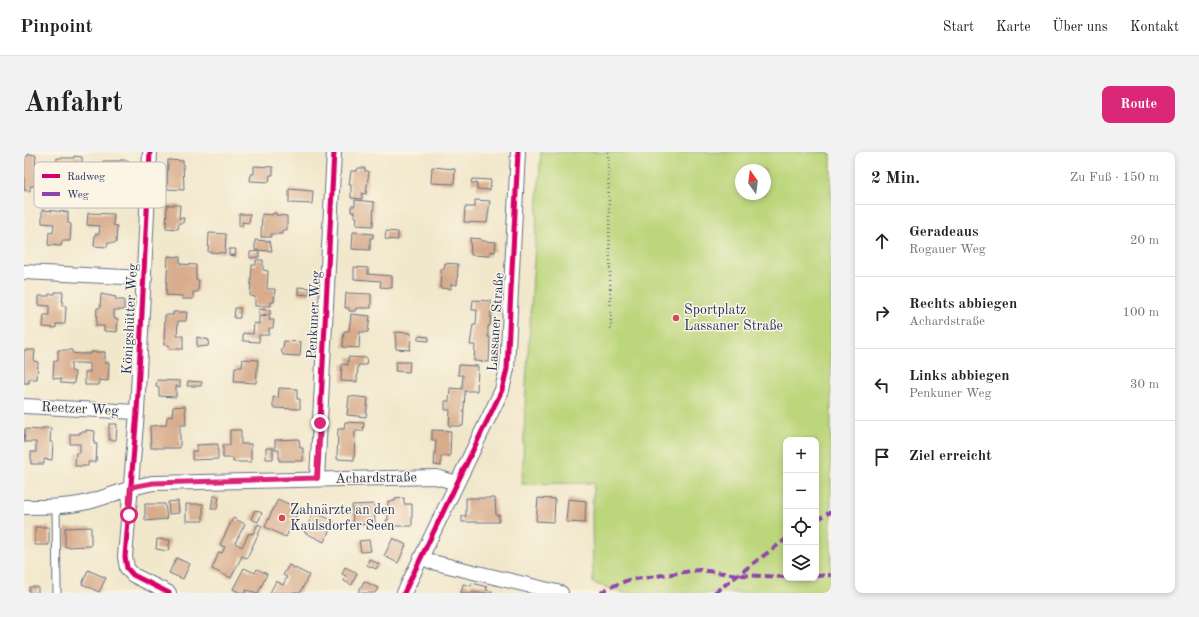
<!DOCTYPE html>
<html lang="de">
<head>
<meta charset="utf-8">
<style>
  :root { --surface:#fff; --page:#f2f2f2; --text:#222; --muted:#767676; --line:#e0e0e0; --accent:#db2777 }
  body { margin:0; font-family:"Old Standard TT",serif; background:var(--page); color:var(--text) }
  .controls { position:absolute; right:12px; bottom:12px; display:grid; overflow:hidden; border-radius:8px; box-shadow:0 2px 6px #0003 }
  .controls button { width:36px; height:36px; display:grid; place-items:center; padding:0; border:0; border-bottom:1px solid var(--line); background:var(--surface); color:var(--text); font:20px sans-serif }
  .compass { position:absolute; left:711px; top:12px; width:36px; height:36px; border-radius:50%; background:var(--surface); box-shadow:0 2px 6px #0003; rotate:346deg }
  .stop { position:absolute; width:12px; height:12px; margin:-9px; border:3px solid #db2777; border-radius:50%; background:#fff }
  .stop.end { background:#db2777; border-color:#fff; box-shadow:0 1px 4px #0008 }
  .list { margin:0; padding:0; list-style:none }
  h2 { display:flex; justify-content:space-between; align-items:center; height:52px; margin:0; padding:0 16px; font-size:17px }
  h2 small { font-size:13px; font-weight:400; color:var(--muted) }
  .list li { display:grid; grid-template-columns:26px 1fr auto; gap:12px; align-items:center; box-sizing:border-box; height:72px; padding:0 16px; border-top:1px solid var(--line) }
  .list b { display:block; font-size:15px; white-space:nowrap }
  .list p { margin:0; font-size:13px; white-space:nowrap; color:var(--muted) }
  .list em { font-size:13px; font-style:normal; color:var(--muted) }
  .icon { flex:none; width:22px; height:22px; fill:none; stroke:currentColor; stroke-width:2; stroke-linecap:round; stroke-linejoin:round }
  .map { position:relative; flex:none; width:807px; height:441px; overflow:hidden; border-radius:8px }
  header { display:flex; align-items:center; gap:24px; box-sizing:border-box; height:56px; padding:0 20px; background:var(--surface); border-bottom:1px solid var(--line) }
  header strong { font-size:19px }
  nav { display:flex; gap:22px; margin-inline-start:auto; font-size:14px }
  .intro { display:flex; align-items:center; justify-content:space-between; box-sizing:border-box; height:96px; padding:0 24px }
  h1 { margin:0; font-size:28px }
  .button { padding:10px 18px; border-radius:8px; background:var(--accent); color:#fff; font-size:14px; font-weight:700 }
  main { display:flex; gap:24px; padding:0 24px }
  aside { flex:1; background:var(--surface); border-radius:8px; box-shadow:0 2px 6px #0003 }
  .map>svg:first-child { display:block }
</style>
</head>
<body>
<header>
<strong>Pinpoint</strong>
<nav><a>Start</a><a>Karte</a><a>Über uns</a><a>Kontakt</a></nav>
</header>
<div class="intro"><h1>Anfahrt</h1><a class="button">Route</a></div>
<main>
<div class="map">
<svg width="807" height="441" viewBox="0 0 807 441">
  <rect width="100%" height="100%" fill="#fcf5e5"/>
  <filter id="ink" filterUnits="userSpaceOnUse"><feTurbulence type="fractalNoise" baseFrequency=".025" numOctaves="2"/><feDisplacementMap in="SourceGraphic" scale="8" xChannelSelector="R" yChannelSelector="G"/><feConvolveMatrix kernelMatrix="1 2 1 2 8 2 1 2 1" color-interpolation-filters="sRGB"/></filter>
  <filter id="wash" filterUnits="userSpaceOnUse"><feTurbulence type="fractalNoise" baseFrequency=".012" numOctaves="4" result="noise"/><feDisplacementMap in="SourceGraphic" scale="16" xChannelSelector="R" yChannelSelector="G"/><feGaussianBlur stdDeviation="0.9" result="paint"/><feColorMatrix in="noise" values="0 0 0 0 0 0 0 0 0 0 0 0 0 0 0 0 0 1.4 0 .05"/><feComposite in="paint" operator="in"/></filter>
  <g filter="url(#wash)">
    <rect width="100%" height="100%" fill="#f1e7cb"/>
    <path fill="#bcd67b" stroke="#6c826c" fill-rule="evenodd" d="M517 0H807V441H599L569 431 568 361 570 331 498 332 502 233ZM717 18H741V42H717ZM762 288H792V426H762Z"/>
    <g id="blocks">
      <path fill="#d7ab8b" d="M4 2 12 3 11 16H15L14 34H6V39L0 38V4H4Z
        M50 4 58 5V18H61L60 36H52V40H39L40 28H44V19L32 18 33 6H50Z
        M96 8H104V21H107V38H98V42H85V30L90 31V21H79V9H96Z
        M144 8 159 9 160 38 143 37Z
        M230 14 249 15V23H246L245 30 226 29 227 22H230Z
        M408 15 431 17 430 32 407 31Z
        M334 16H341V19H345L342 42 338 41V47L327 46V33H325L327 19H333Z
        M448 27 467 28 466 38 453 37V31H447Z
        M265 37 289 39 288 52 265 51Z
        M331 48 350 50 349 74 332 73 333 65H330V60H327V54H331Z
        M451 48 466 49 463 71 440 70 441 55H451Z
        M143 53H156L155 66H160L159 71H155L154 77 142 76Z
        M18 58 44 60V71L47 72 46 89H38L37 94 24 93 25 80 29 81 30 72 18 71Z
        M64 61 90 62 89 73 93 74 92 91H84L83 95 70 94 71 82H75L76 74 63 73Z
        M249 61H252V63L263 64V78H258V82H247V85H237L238 62 249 63Z
        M215 62H226L225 71 218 70V74H215Z
        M362 79 374 80V88L361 87Z
        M329 80 349 82V86H346V98L328 97Z
        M185 81 202 82 201 101 184 100Z
        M446 86 457 87V89L472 90 471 100 466 99V104L447 103Z
        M231 88 246 89 248 99 231 98Z
        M205 97H212L211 104 205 103Z
        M235 99V105L226 106V100Z
        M144 104 156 105V112L172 113V128H175L174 140H169V147H158V144L142 143Z
        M232 108H239V118L244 119 243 137H251L250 150H247V154H231V145L226 144 228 113H232Z
        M421 111 434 112 433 133 427 132V137L416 136 417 117H420Z
        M330 115 344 116V122L368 124V136L356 135 357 129 330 127Z
        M274 135 286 136 285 143 274 142Z
        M31 140H39L38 154H42L41 172H32V176L19 175 20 163H25V154L15 153V144H25V142H31Z
        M322 141 347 142V156H332L331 159H325V156H321Z
        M77 142 92 145V148H100V158H90V166L94 167 93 180 80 179V174H72L73 156H76Z
        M449 148 468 149 466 174H464V185H466L465 210 450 209 451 193H446L449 173H452L453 158H448Z
        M211 156H216V166H210Z
        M235 157 246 158V163L235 162Z
        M149 160H163L162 169H154L153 184H159V197H145V193H140L141 163H149Z
        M327 162 346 164 344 180H336L335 196 319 195 320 179H325Z
        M235 164 246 165 245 168H250L249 176H245V183H235V190L219 189V181L229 182 230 171 235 172Z
        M371 180 387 181 386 198 372 197Z
        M394 184 405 185V189L394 188Z
        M173 185 185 188 184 194 173 195Z
        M260 189 277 190 276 204 259 203 257 198 259 196Z
        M0 198H11L10 209 14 210 13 227H5V231H0Z
        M34 198H48V201L57 202H67V200H81V211H85L84 229 75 228V233H61V220H66V212L57 211H47V219L51 220 50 232 37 231V227L29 226 30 209H34Z
        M324 205 343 206 342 213H334L333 230 317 229 318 212 324 213Z
        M219 207 234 208 232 231 210 230 211 215H218Z
        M372 210H386L385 220 371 219Z
        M435 213 454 214 453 239H441L439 274H425L426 258H421V249H425L426 236 438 237 439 223H434Z
        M133 228 156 229V235L152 234V245L135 244V235L132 234Z
        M164 229 178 230 177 234H163Z
        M255 236 273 237V247H276V257L249 256V245L254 246Z
        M325 244 344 246 342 265 323 263Z
        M161 254 162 273H156V296H127L126 274 142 273 143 265 148 264 149 255Z
        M321 270 340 271 339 279H331L330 308 313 307 314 277H320Z
        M85 272H93L92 288H85Z
        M18 276H27L26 290H29L28 308 20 307V312H7V300H12V290H0L1 277 18 278Z
        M62 278 71 279 70 292H73L72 310H64V314H51L52 301H56V292H46V282H56V280H62Z
        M206 278H217V292H227V310H209V306H199V293H206Z
        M408 278 427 279 426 304H417V314L410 313 412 288H408Z
        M275 287 276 296H279V309H255V298H251V288Z
        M194 292V307L168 308V299H173V293Z
        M242 296H249V307H242Z
        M189 344 195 345 193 357H187Z
        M380 346V352H388V374H362V368H364V349H371V347Z
        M442 346H471L472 363H475V370H438V364H442Z
        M514 346 531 347 530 370 512 369Z
        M254 347 275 357 262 385 241 375Z
        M544 347 562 349 561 371 542 370Z
        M154 349 155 361 145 362 144 350Z
        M121 352H141L143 367 121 369Z
        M162 352H179V369H162Z
        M350 352 351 372 329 373 328 353Z
        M231 358 238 361 234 370 227 367Z
        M290 360 310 369 300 390 280 380Z
        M209 366 221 372 211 391 218 395 225 381 229 382 234 372 238 374 223 406 218 404 207 426 188 417 195 400 198 401 201 395 196 393Z
        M11 375H25V393H11Z
        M67 375V394L41 395V376Z
        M369 386 382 393 374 411 360 404Z
        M133 387 146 388 144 399 132 397Z
        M345 388 347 399 337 400 335 389Z
        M152 406 166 412 159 427 145 421Z
        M345 407 355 412 352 417 343 413Z
        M265 413 285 423 276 441H246L252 429 259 433 263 425 259 423Z
        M321 415 333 421 328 433 320 429 322 424 318 422Z
        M220 416 231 421 233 417 243 422 234 441 222 438 221 441H217L209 437Z
        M64 418 82 426 75 440 58 432Z
        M340 429 354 436 351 441H334Z
        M448 431 463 435 462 438 468 439V441H437L439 432 447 434Z
        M5 435H14V441H5Z"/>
    </g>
  </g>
  <g filter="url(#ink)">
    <use href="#blocks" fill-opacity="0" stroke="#666f84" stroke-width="1"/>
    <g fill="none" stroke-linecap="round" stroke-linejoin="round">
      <defs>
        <path id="lane" d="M32 354 33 441"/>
        <path id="street" d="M126 0 113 260 101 405 103 416 109 423 145 441
          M0 120 121 126
          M0 254 113 260
          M293 326 310 0
          M0 355C22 355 43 355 64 350 86 344 106 335 129 331L412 325 433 331
          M398 405 408 410 537 441
          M380 441 478 238 483 217 494 0"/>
      </defs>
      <use href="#lane" stroke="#666f84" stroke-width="9"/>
      <use href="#street" stroke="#666f84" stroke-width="16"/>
      <path stroke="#666f84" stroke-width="2.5" stroke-dasharray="1 3" stroke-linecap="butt" d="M584 0 587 180"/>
      <use href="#lane" stroke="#fff" stroke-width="7"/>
      <use href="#street" stroke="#fff" stroke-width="14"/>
      <path stroke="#8e44ad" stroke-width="4" stroke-dasharray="8 4" stroke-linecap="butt" d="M792 368 807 360
        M792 424 807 423
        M577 441 584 436 604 428 675 418 715 423 762 425
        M690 441 762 387"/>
      <defs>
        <path id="cycleway" d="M126 0 113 260 101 405 103 416 109 423 145 441
          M293 326 310 0
          M380 441 478 238 483 217 494 0"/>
      </defs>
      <use href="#cycleway" stroke="#fcf5e5" stroke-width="8"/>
      <use href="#cycleway" stroke="#d6006c" stroke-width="5"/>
    </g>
  </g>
  <g fill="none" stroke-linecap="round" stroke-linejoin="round" filter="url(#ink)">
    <path stroke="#db2777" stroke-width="5" d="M105 363 107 335 129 331 293 326 296 271"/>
  </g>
  <g fill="#d1495b" stroke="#fcf5e5" stroke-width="1.5">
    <circle cx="652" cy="166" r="4"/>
    <circle cx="258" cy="366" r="4"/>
  </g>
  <g text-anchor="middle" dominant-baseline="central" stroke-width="3" stroke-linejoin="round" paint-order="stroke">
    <g font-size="14" fill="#1b2f5e" stroke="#fcf5e5" text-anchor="start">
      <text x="660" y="158">Sportplatz<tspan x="660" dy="16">Lassaner Straße</tspan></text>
      <text x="266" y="358">Zahnärzte an den<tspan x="266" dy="16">Kaulsdorfer Seen</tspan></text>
    </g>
    <g font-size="14" fill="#1b2f5e" stroke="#fcf5e5">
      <text transform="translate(290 163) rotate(-87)">Penkuner Weg</text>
      <text transform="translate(106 167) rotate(-87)">Königshütter Weg</text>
      <text transform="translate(472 170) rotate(-86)">Lassaner Straße</text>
      <text transform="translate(56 257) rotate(3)">Reetzer Weg</text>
      <text transform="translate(352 326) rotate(-1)">Achardstraße</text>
    </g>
  </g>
  <rect x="10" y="10" width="132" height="46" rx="6" fill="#fcf5e5" stroke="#b8babc" stroke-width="1"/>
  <rect x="18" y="22" width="18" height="4" fill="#d6006c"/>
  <rect x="18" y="40" width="18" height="4" fill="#8e44ad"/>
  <g font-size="11" fill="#1b2f5e">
    <text x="43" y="28">Radweg</text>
    <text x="43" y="46">Weg</text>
  </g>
</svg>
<div class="controls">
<button>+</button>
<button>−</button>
<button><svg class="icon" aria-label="locate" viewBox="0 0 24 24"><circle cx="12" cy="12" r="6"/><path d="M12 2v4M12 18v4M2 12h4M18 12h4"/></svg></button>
<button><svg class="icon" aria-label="layers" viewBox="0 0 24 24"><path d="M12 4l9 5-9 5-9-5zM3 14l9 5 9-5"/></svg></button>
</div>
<svg class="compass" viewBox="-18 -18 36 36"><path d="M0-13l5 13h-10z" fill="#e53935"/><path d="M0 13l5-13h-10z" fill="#767676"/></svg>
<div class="stop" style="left:105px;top:363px"></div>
<div class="stop end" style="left:296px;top:271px"></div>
</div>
<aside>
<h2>2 Min.<small>Zu Fuß · 150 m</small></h2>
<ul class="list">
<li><svg class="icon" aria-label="ahead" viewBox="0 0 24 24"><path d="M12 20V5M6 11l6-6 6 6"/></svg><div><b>Geradeaus</b><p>Rogauer Weg</p></div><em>20 m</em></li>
<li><svg class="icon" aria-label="right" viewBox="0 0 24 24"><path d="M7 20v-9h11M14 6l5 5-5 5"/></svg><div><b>Rechts abbiegen</b><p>Achardstraße</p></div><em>100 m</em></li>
<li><svg class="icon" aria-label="left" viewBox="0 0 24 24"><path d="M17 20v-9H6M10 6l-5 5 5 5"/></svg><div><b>Links abbiegen</b><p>Penkuner Weg</p></div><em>30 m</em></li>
<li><svg class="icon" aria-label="arrive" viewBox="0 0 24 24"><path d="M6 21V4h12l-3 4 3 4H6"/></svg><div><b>Ziel erreicht</b></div></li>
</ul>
</aside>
</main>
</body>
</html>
